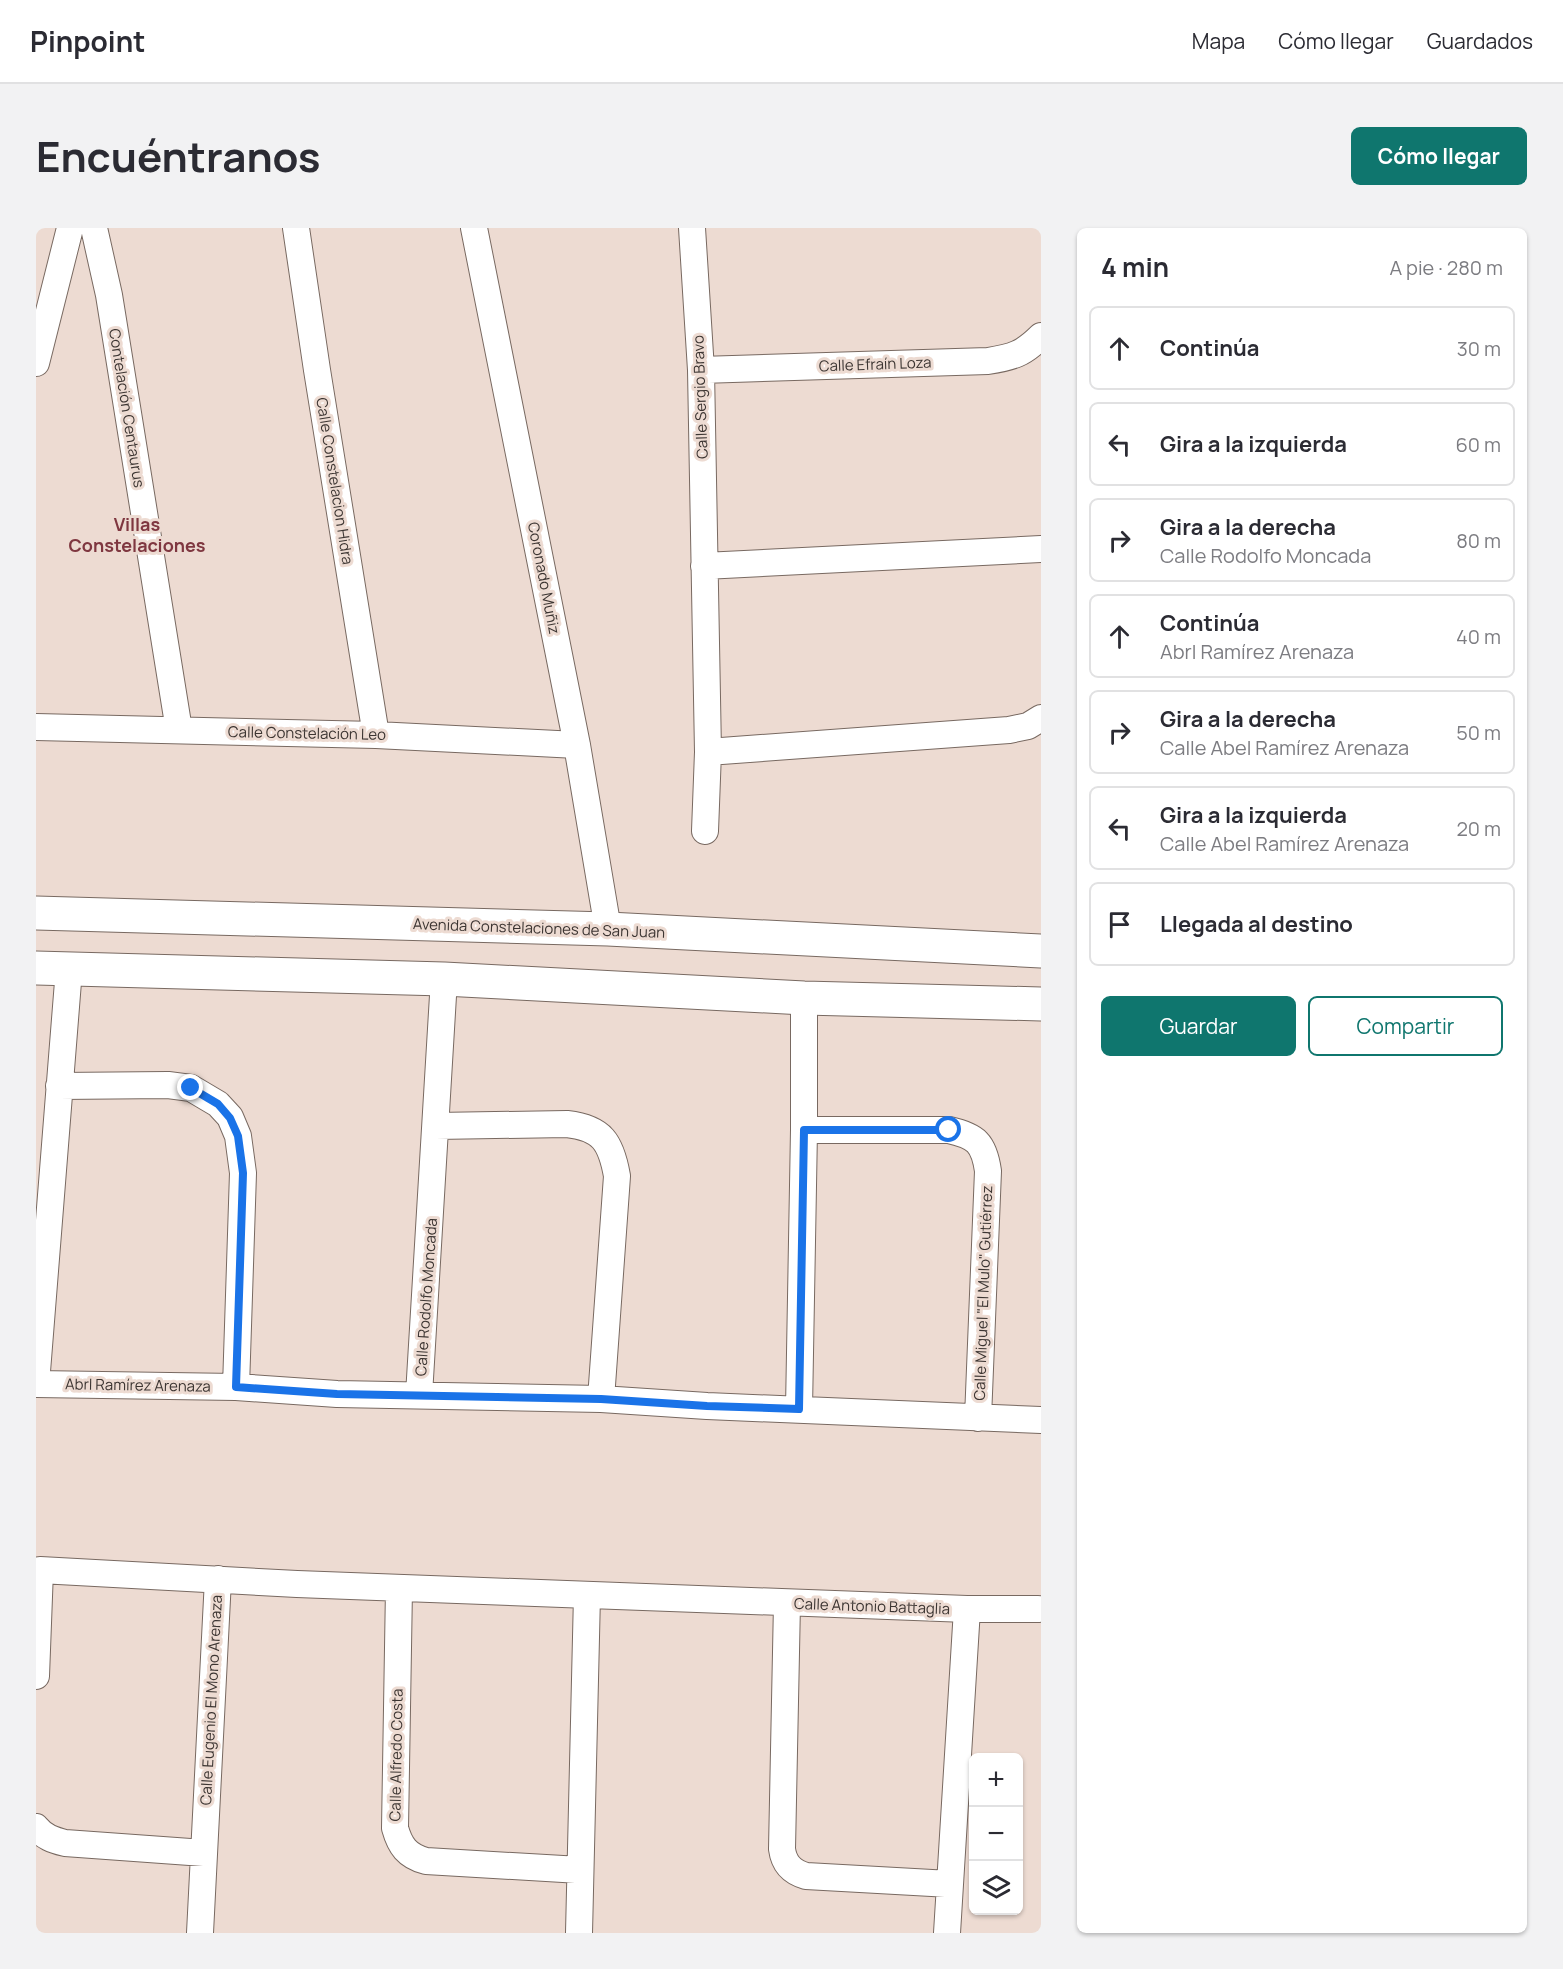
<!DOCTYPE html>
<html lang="es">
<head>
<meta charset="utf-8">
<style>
  :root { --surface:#fff; --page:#f2f2f3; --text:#2b2b33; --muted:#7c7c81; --line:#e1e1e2; --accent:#0f766e }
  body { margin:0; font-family:Manrope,sans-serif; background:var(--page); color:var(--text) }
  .controls { position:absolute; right:18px; bottom:18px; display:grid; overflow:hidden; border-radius:9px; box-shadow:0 2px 4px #0004 }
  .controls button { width:54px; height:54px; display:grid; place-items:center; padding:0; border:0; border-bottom:2px solid var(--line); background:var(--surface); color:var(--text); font:30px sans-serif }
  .stop { position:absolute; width:18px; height:18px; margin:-14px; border:4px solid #1a73e8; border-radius:50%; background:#fff }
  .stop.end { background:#1a73e8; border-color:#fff; box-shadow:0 2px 6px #0008 }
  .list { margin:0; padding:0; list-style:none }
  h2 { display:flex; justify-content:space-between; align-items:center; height:78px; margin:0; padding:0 24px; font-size:26px }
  h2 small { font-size:20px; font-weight:400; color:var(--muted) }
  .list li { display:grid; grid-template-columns:39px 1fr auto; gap:18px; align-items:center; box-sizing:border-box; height:84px; margin:0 12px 12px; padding:0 12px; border:2px solid var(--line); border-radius:9px }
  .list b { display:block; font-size:22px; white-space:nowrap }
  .list p { margin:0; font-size:20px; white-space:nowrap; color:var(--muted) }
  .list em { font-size:20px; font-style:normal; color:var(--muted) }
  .actions { display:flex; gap:12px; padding:18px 24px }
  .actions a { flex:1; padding:14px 0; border:2px solid var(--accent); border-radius:9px; text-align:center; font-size:21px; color:var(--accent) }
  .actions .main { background:var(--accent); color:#fff }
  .icon { flex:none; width:33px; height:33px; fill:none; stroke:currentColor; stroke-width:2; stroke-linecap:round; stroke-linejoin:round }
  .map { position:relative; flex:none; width:1005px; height:1705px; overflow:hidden; border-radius:9px }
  header { display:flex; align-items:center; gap:36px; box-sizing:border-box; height:84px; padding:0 30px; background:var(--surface); border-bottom:2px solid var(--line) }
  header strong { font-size:28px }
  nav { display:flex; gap:33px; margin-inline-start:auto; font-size:21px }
  .intro { display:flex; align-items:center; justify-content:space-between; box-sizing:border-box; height:144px; padding:0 36px }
  h1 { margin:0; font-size:42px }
  .button { padding:15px 27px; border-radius:9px; background:var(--accent); color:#fff; font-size:21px; font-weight:700 }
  main { display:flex; gap:36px; padding:0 36px }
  aside { flex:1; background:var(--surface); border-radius:9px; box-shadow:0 2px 4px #0004 }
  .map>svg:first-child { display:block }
</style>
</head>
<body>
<header>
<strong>Pinpoint</strong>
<nav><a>Mapa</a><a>Cómo llegar</a><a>Guardados</a></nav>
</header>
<div class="intro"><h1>Encuéntranos</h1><a class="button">Cómo llegar</a></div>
<main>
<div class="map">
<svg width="1005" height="1705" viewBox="0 0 1005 1705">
  <rect width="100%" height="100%" fill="#eddbd2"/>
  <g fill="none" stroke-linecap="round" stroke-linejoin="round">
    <defs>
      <path id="minor" d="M58 0 73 67 143 502
        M260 0 281 142 340 507
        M438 0 541 517 572 701
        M656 0 665 142 672 524 669 603
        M0 135 34 0
        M665 142 952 133C977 129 987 126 1005 108
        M668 338 1005 321
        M0 499 340 507 541 517
        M672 524 973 502 992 498 1005 490
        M23 858 132 857 155 860 182 876 194 889 202 908 207 945 200 1159
        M400 898 531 896C566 900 575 914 581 948L565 1171
        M768 902H913C940 908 948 915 952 943L942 1190
        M0 1156 200 1159 301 1166 565 1171 671 1178 1005 1192
        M0 1156 33 741
        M383 1167 408 751
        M763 1181 768 902V770
        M363 1360 359 1600C364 1618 371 1628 390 1633L544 1642
        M751 1375 746 1621C748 1636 756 1644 770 1648L914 1656
        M0 1448 4 1342 261 1356 931 1381H1002
        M0 1599C8 1609 17 1612 29 1615L168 1625
        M164 1705 182 1351
        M543 1705 551 1367
        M911 1705 931 1381"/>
      <path id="tertiary" d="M0 685 572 701 1005 723
        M0 740 408 751 768 770 1005 776"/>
    </defs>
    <use href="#minor" stroke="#786961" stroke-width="28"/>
    <use href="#tertiary" stroke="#786961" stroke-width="35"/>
    <use href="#minor" stroke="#fff" stroke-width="26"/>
    <use href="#tertiary" stroke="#fff" stroke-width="33"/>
  </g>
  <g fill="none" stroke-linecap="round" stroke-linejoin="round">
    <path stroke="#1a73e8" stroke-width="8" d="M155 860 182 876 194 890 202 908 207 945 200 1159 301 1166 565 1171 671 1178 763 1181 768 902H913"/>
  </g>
  <g text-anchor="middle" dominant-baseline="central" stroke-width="6" stroke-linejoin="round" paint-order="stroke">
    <g font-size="15" fill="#3c3532" stroke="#eddbd2">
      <text transform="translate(839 136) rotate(-2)">Calle Efraín Loza</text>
      <text transform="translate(664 169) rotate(-92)">Calle Sergio Bravo</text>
      <text transform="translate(91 180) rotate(81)">Contelación Centaurus</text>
      <text transform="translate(299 253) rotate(81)">Calle Constelacion Hidra</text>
      <text transform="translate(508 350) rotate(79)">Coronado Muñiz</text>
      <text transform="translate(271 505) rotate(1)">Calle Constelación Leo</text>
      <text transform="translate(503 700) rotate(2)">Avenida Constelaciones de San Juan</text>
      <text transform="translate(947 1065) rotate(-88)">Calle Miguel "El Mulo" Gutiérrez</text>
      <text transform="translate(390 1069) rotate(-86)">Calle Rodolfo Moncada</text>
      <text transform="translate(102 1157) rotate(1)">Abrl Ramírez Arenaza</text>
      <text transform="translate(836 1378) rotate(2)">Calle Antonio Battaglia</text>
      <text transform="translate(175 1472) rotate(-87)">Calle Eugenio El Mono Arenaza</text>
      <text transform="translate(360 1527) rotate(-89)">Calle Alfredo Costa</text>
    </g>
    <g font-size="18" font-weight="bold" fill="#7f3740" stroke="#eddbd2">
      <text x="101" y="296">Villas<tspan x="101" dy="21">Constelaciones</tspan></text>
    </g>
  </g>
</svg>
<div class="controls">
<button>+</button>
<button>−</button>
<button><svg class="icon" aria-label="layers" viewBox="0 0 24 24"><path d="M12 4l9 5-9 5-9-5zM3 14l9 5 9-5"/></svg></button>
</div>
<div class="stop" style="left:913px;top:902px"></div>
<div class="stop end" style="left:155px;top:860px"></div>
</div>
<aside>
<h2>4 min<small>A pie · 280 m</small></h2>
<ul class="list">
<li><svg class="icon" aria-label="ahead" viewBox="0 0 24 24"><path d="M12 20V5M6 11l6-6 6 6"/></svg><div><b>Continúa</b></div><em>30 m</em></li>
<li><svg class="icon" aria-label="left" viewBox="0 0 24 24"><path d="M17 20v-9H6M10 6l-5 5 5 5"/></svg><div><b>Gira a la izquierda</b></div><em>60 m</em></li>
<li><svg class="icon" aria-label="right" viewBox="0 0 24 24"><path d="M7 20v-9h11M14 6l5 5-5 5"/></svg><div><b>Gira a la derecha</b><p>Calle Rodolfo Moncada</p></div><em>80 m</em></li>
<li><svg class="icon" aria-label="ahead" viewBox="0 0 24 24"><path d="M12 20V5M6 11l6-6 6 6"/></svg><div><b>Continúa</b><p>Abrl Ramírez Arenaza</p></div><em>40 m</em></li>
<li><svg class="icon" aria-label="right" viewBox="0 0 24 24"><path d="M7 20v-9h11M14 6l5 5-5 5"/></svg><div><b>Gira a la derecha</b><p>Calle Abel Ramírez Arenaza</p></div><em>50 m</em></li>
<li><svg class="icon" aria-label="left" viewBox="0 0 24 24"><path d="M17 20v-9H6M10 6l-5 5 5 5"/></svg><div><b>Gira a la izquierda</b><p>Calle Abel Ramírez Arenaza</p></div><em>20 m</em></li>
<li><svg class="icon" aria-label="arrive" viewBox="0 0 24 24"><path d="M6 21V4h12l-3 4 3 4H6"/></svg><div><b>Llegada al destino</b></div></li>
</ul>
<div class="actions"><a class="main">Guardar</a><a>Compartir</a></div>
</aside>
</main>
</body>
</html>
